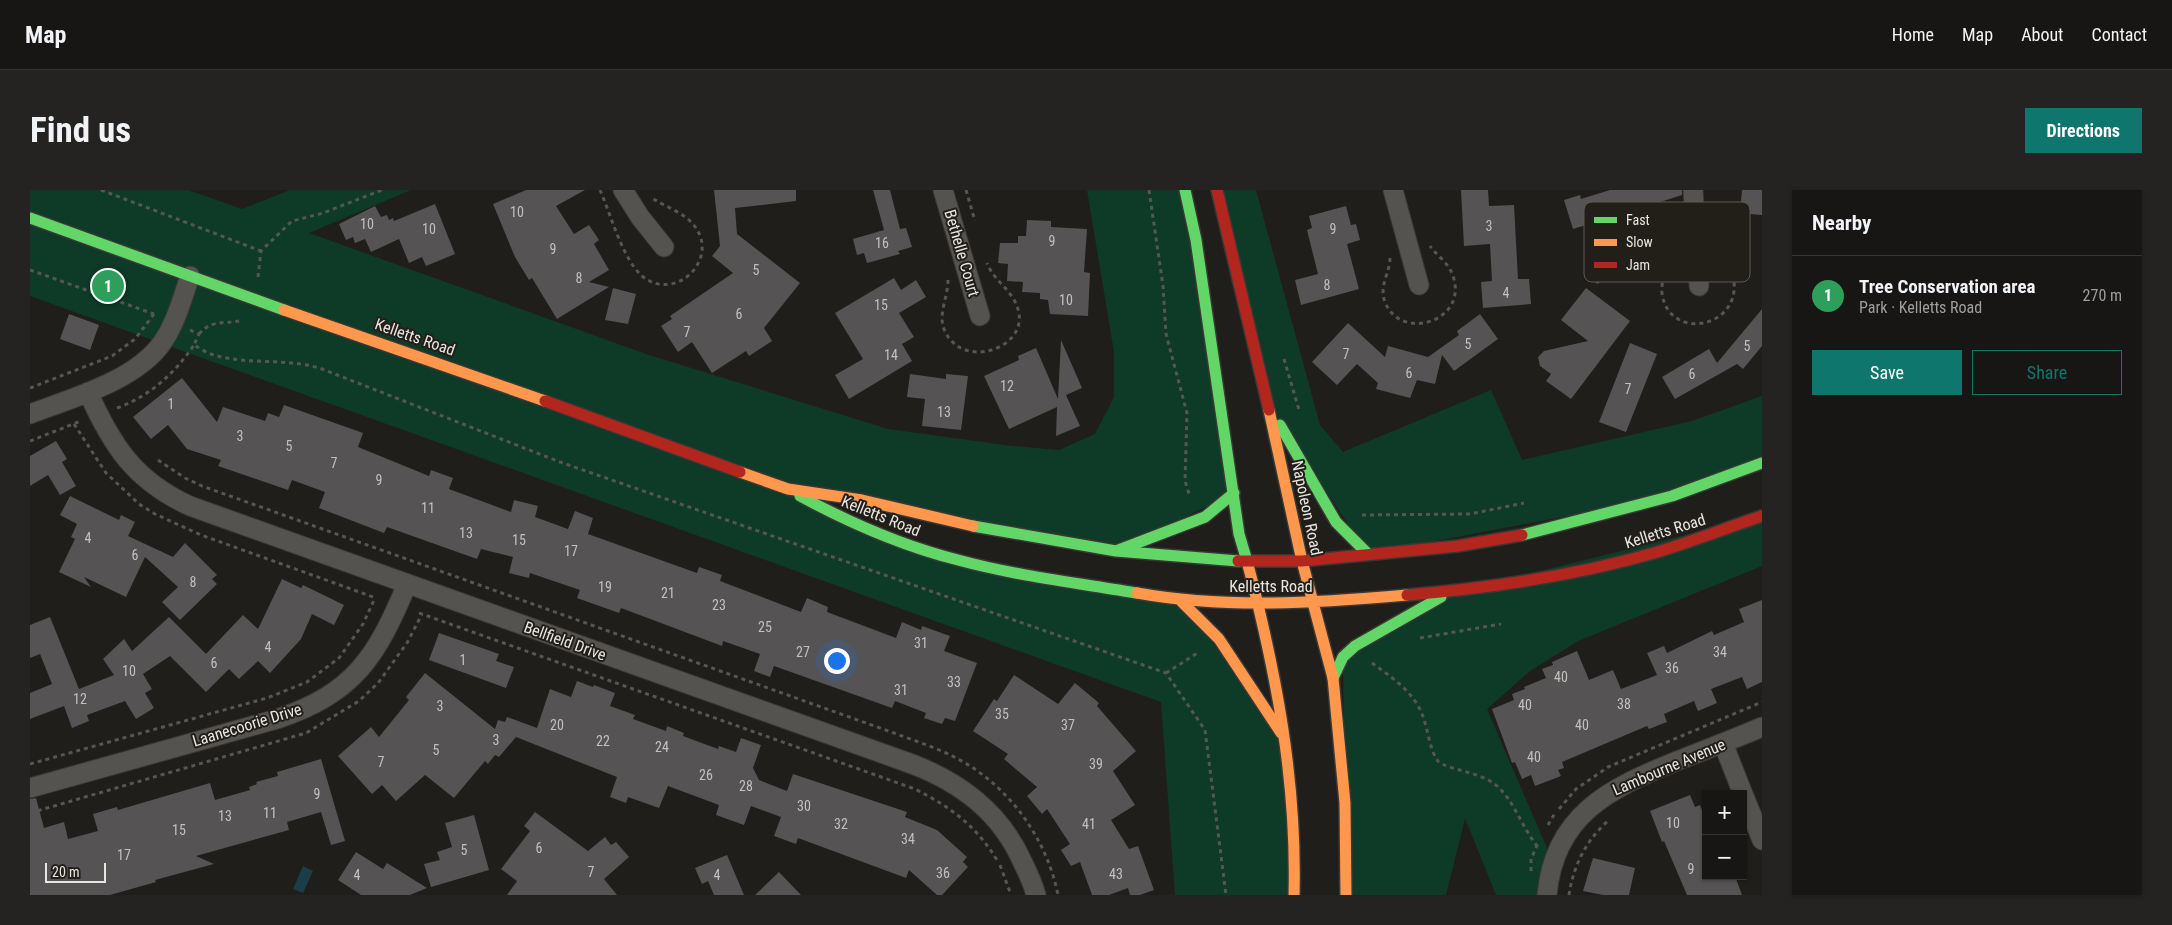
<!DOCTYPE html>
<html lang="en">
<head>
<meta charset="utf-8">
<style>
  :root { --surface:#181614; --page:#252322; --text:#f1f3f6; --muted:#9f9fa0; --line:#363534; --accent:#0f766e }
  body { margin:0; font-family:"Roboto Condensed",sans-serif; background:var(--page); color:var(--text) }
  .controls { position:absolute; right:15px; bottom:15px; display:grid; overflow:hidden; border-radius:0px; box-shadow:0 1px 4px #0004 }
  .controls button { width:45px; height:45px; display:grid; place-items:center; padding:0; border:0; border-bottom:1px solid var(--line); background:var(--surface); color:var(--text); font:25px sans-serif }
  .scale { position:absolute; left:15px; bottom:12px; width:61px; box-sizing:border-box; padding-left:5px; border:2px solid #e8e6e3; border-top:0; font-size:14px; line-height:18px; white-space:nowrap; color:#e8e6e3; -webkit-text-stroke:4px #221f19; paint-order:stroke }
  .you { position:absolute; left:806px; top:470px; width:18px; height:18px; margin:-12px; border:4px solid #fff; border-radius:50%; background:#1a73e8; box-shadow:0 0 0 8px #1a73e833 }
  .badge { display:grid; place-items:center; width:32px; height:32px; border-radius:50%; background:var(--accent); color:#fff; font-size:16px; font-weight:700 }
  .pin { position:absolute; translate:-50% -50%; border:2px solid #fff; box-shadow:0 1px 5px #0006 }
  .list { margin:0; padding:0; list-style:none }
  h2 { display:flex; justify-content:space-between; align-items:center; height:65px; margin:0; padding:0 20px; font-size:21px }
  h2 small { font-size:16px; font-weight:400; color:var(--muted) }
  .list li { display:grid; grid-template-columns:32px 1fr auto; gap:15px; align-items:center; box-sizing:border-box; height:80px; padding:0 20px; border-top:1px solid var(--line) }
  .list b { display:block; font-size:19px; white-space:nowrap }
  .list p { margin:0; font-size:16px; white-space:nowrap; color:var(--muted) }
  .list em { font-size:16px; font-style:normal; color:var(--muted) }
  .actions { display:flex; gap:10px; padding:15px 20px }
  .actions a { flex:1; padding:11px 0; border:1px solid var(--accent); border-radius:0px; text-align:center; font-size:18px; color:var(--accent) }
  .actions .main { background:var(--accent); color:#fff }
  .map { position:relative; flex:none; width:1732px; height:705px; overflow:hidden; border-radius:0px }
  header { display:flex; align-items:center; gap:30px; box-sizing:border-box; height:70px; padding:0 25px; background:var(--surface); border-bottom:1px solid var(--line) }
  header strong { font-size:24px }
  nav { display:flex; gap:28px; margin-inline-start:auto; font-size:18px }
  .intro { display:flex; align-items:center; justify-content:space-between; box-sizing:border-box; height:120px; padding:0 30px }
  h1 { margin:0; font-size:35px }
  .button { padding:12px 22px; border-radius:0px; background:var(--accent); color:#fff; font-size:18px; font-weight:700 }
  main { display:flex; gap:30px; padding:0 30px }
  aside { flex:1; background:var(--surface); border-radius:0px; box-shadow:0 1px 4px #0004 }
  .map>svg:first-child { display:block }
</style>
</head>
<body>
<header>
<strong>Map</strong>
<nav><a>Home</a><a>Map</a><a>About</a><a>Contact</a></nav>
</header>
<div class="intro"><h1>Find us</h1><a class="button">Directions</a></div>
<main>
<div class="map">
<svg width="1732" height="705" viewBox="0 0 1732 705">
  <rect width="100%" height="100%" fill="#201e1b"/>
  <path fill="#0e3b27" d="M0 0H158L212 19 260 0H381L279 43 619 165 858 239 982 256 1029 260 1065 244 1084 207V162L1057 0H1155L1204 303 1086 361 760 299 860 350 1150 410 1258 552 1264 705H1145L1131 512 0 106Z
    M1186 0H1226L1290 235 1313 262 1461 200 1492 270 1662 231 1732 206V273L1642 306 1338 364 1238 214Z
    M1732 326V376L1548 451 1500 481 1457 519 1523 672 1517 705H1466L1435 628 1416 705H1316L1313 467 1417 404Z"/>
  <path fill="#193e47" d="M273 676 283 681 273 703 263 699Z"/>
  <path fill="#555353" d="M496 0H555L526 16 544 44 559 35 569 50 564 54 579 80 559 92 579 97 527 129 502 88 499 90 485 67 463 14Z
    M684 0H766V11L705 18 707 44 770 93 734 138 742 151 719 166 716 161 682 183 662 152 648 162 631 136 642 129 640 126 703 83 682 66 690 56Z
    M843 0H860L870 39 876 38 882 57 868 61 870 64 837 73 834 63 827 65 823 49 854 40Z
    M1431 0H1458L1459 16 1484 15 1488 89H1499L1501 114 1453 118 1451 92 1462 91 1460 54 1434 56Z
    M1580 0H1652V5L1590 25 1614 65 1567 94 1554 73 1581 56 1566 32 1543 39 1534 10 1550 5 1551 9Z
    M1712 0H1732V25L1710 23Z
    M405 14 425 64 396 76 392 67 379 73 369 49 341 62 335 49 325 53 323 47 316 50 309 34 345 16 351 27 357 25 359 30 363 28 364 31Z
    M1316 16 1321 35 1326 34 1330 50 1317 54 1329 99 1271 115 1265 90 1288 84 1277 40 1282 38 1279 26Z
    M997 30 1021 31V37L1057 39 1054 82 1060 83 1058 126 1020 124 1018 110 1010 109V103L992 102 993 92 977 91 978 74 968 73 970 53H988V46H996Z
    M864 88 871 100 886 90 896 107 869 123 884 147 872 154 882 171 819 209 805 185 833 169 805 123Z
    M583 98 606 104 598 134 575 130Z
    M1556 98 1600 131 1541 209 1516 191 1521 184 1510 176 1508 167 1514 161 1558 151 1531 130Z
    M1732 119V156L1713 179 1707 174 1645 209 1632 187 1679 159 1687 173Z
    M39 124 69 135 60 160 30 149Z
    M1450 124 1468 149 1424 181 1412 165 1405 194 1387 190 1380 208 1346 199 1348 193 1327 174 1307 195 1282 172 1318 133 1355 167 1358 156 1398 167 1429 145 1427 141Z
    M1031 150 1052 198 1036 205 1050 236 1026 246 1027 217 979 239 954 186 989 170 988 166 1006 158 1028 209Z
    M1600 153 1627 164 1596 242 1569 232Z
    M880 184 916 189V184L938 186 931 240 892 236 895 209 877 207Z
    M152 188 187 232 193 217 235 231 238 223 249 227 254 215 333 243 328 257 399 286 401 280 423 288 419 299 481 322 484 310 508 316 505 327 538 339 545 321 563 328 558 344 667 383 669 377 692 385 690 391 771 422 777 408 798 417 797 422 866 448 872 432 891 440 892 436 920 446 914 461 947 473 925 531 915 528 912 534 894 528 896 523 865 511 862 518 744 476 740 487 724 481 730 464 693 451 692 456 591 418 589 423 547 408 550 400 500 383 499 388 479 383 483 367 451 359 447 369 357 337 354 343 289 318 295 302 262 290 258 300 188 276 191 270 157 259 138 235 121 249 103 227Z
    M26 251 37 269 32 272 46 296 30 305 18 285 0 296V266Z
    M40 306 89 330 91 325 105 332 98 346 143 367 155 353 187 385 182 389 187 394 150 430 132 412 148 397 115 367 96 407 54 387 61 397 29 382 45 349 41 347 47 334 30 325Z
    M252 389 271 398 273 395 314 415 304 435 282 424 271 449 240 483 228 471 209 489 199 479 176 502 140 466 113 484 122 499 115 503 124 518 106 529 95 511 57 525 59 531 42 538 34 516 0 529V503L22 494 10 464 0 468V435L20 427 49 499 84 485 73 469 94 449 102 461 139 427 176 464 213 425 228 439Z
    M1732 410V492L1717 499 1712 487 1681 499 1687 513 1668 521 1664 511 1634 524 1637 532 1619 539 1617 536 1532 572 1534 578 1528 580 1531 586 1505 596 1501 585 1492 589 1485 572 1482 573 1462 519 1484 510 1482 504 1495 499 1494 497 1516 488 1512 479 1523 475 1522 472 1547 461 1559 490 1583 480 1591 499 1627 485 1617 463 1634 456 1637 463 1682 441 1684 445 1714 432 1709 419Z
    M409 443 469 464 466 471 484 477 476 498 399 470Z
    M395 483 465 539 468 530 475 532 477 527 507 538 520 499 541 507 547 491 563 497 564 495 585 503 580 516 605 525 603 529 636 541 637 536 654 543 653 546 688 559 689 556 706 562 711 548 731 555 723 578 729 590 757 601 763 584 877 622 875 627 907 640 937 667 933 672 938 677 912 705H907L879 680 876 688 768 648 766 654 744 646 751 627 721 616 714 635 686 625 689 615 638 596 629 618 598 607 596 613 580 607 587 587 486 547 469 567 465 565 458 574 455 571 424 608 395 585 366 611 352 595 342 604 308 566 341 537 349 547 379 510 376 507Z
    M984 485 1028 514 1045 493 1069 513 1067 516 1106 561 1083 581 1105 615 1081 630 1099 659 1108 656 1124 700 1110 705H1100L1098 698 1079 705H1062L1050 672 1041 676 1031 660 1040 654 1017 619 1012 624 997 606 1007 597 974 569 978 564 943 541 964 509 967 511Z
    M291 569 315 651 301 655 291 622 257 632 259 640 166 666 184 674 125 690 126 692 80 705H0V609L6 608 14 638 34 632 38 649 68 641 63 624 87 617 88 620 180 593 185 610 220 600 219 597 227 594 226 592 248 586 247 582Z
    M1660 605 1665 617 1670 615 1676 631V686H1705L1712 705H1657L1634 651 1632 652 1620 621Z
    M505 622 558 661 575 647 581 655 586 652 599 667 574 689 587 705H477L487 691 471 679 500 641 494 636Z
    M444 625 459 680 401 697 394 674 410 670 407 662 422 657 415 633Z
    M326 662 353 679 357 673 397 698 380 705H331L308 690Z
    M697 665 714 705H684L678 691 672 694 665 678Z
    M1563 668 1605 678 1599 705H1573L1553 701Z
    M749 682 771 705H725Z"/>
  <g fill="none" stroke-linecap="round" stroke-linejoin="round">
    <defs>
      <path id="street" d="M593 0 610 27 634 57
        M913 0 950 126
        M1363 0 1389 95
        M1663 0 1669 96
        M58 202C82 256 105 291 160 316L882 574C932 593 971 623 993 673 998 683 1003 694 1006 705
        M0 224C42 208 105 191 132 153 146 133 152 109 160 86
        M1693 553 1713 604
        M0 598 247 529C325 503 347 466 377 394
        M1713 604 1732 650
        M1517 705C1524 625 1580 598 1647 571 1675 560 1704 549 1732 537"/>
      <path id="fast" d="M1155 0 1166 50 1209 344 1217 371
        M0 28 254 120
        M1250 235 1306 332 1338 364
        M770 306C820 333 872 356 928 370 987 386 1047 393 1107 403
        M943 336 1086 361 1208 371
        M1492 345 1642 306 1732 273
        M1086 361 1175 327 1204 303
        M1303 488 1313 467 1325 456 1411 407"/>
      <path id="slow" d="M254 120 515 211
        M1239 220 1272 371
        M710 282 758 299 832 310 943 336
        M1217 371C1246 482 1267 590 1264 705
        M1272 371 1303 488 1315 613 1316 705
        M1107 403C1196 419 1287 413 1377 405
        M1150 410 1189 449 1251 543"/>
      <path id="jam" d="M1187 0 1239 220
        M515 211 710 282
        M1208 371H1272L1428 356 1492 345
        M1377 405C1461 398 1544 386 1624 363 1661 352 1696 338 1732 326"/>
    </defs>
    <use href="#street" stroke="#393836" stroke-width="21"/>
    <use href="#fast" stroke="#393836" stroke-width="14"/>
    <use href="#slow" stroke="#393836" stroke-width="14"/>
    <use href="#jam" stroke="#393836" stroke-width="14"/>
    <path stroke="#575654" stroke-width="3" stroke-dasharray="4 4" stroke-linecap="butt" d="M71 0 231 61
      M570 0C581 25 592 68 612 86 647 115 696 64 659 30 649 21 634 16 622 8
      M936 0 945 31
      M1119 0 1133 96 1136 144 1157 223 1155 291 1160 307
      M1645 55C1643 73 1630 85 1632 103 1638 151 1709 139 1704 92 1703 80 1693 68 1687 58
      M1360 68C1360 82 1350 94 1354 109 1367 153 1439 133 1423 86 1419 73 1407 66 1400 56
      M0 80 124 124
      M228 87 231 61 262 31 293 23 352 0
      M918 90C918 107 908 124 914 139 931 181 995 159 989 124 986 102 964 92 957 73
      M160 140 169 144 164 155C169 158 175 162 181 164 216 176 256 167 292 179L530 272 1136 483 1175 540 1196 705
      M169 144C181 130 192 134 209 131
      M1254 169 1269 220
      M0 198 82 166 105 149 124 124
      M87 218C120 206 144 184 164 155
      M44 234 76 283 109 314 125 324 171 345 346 408
      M0 251 51 231
      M128 270 155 288 172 296 864 543C885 551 908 558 928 569 979 596 1017 649 1028 705
      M1332 325 1440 324 1494 313
      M389 423 885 599C922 618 945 635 967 670
      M1390 448 1471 434
      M1342 473C1361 487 1383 501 1392 524 1398 538 1399 559 1408 571 1416 580 1450 581 1467 596 1484 611 1492 637 1507 656
      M1136 483 1169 462
      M0 574 237 508 277 492 309 468 333 434 345 408
      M1529 619 1546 599 1578 577 1732 512
      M0 623 276 543 329 511 348 493 377 453 392 424
      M1518 635 1525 623
      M970 675 981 705
      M1501 681V669L1509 651
      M1539 705C1543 677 1556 650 1578 631"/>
    <use href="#street" stroke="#545350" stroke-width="19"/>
    <use href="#fast" stroke="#63d668" stroke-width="11"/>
    <use href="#slow" stroke="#ff974d" stroke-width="11"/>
    <use href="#jam" stroke="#b3261e" stroke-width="11"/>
  </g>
  <g text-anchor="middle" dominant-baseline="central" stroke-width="4" stroke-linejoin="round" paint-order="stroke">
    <g font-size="14" fill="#c3c1bf">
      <text x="487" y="22">10</text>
      <text x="337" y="34">10</text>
      <text x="1459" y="36">3</text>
      <text x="399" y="39">10</text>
      <text x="1303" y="39">9</text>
      <text x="1022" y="51">9</text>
      <text x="852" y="53">16</text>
      <text x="523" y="59">9</text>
      <text x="726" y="80">5</text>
      <text x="549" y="88">8</text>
      <text x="1297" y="95">8</text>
      <text x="1476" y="103">4</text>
      <text x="1036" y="110">10</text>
      <text x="851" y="115">15</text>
      <text x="709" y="124">6</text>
      <text x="657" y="142">7</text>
      <text x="1438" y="154">5</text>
      <text x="1717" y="156">5</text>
      <text x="1316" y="164">7</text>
      <text x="861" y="165">14</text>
      <text x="1379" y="183">6</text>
      <text x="1662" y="184">6</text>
      <text x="977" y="196">12</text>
      <text x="1598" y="199">7</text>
      <text x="141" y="214">1</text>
      <text x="914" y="222">13</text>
      <text x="210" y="246">3</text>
      <text x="259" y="256">5</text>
      <text x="304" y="273">7</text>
      <text x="349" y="290">9</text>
      <text x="398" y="318">11</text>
      <text x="436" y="343">13</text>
      <text x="58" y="348">4</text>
      <text x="489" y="350">15</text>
      <text x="541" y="361">17</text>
      <text x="105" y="365">6</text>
      <text x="163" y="392">8</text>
      <text x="575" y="397">19</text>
      <text x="638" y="403">21</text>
      <text x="689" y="415">23</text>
      <text x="735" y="437">25</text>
      <text x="891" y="453">31</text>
      <text x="238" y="457">4</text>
      <text x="773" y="462">27</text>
      <text x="1690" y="462">34</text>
      <text x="433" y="470">1</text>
      <text x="184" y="473">6</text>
      <text x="1642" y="478">36</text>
      <text x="99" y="481">10</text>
      <text x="1531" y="487">40</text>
      <text x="924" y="492">33</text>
      <text x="871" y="500">31</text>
      <text x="50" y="509">12</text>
      <text x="1594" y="514">38</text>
      <text x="1495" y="515">40</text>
      <text x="410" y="516">3</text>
      <text x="972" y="524">35</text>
      <text x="527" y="535">20</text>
      <text x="1038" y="535">37</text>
      <text x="1552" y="535">40</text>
      <text x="466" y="550">3</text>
      <text x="573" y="551">22</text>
      <text x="632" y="557">24</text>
      <text x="406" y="560">5</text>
      <text x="1504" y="567">40</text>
      <text x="351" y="572">7</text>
      <text x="1066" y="574">39</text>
      <text x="676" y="585">26</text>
      <text x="716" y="596">28</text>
      <text x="287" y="604">9</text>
      <text x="774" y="616">30</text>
      <text x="240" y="623">11</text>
      <text x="195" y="626">13</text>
      <text x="1643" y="633">10</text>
      <text x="811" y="634">32</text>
      <text x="1059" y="634">41</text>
      <text x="149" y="640">15</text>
      <text x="878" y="649">34</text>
      <text x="509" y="658">6</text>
      <text x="434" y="660">5</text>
      <text x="94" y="665">17</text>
      <text x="1661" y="679">9</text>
      <text x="561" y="682">7</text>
      <text x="913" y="683">36</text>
      <text x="1086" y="684">43</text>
      <text x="327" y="685">4</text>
      <text x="687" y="685">4</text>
    </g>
    <g font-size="16" fill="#e8e6e3" stroke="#221f19">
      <text transform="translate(932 63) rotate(74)">Bethelle Court</text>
      <text transform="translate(385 147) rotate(19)">Kelletts Road</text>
      <text transform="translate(1277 318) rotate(78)">Napoleon Road</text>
      <text transform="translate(851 326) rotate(22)">Kelletts Road</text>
      <text transform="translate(1635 341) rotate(-17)">Kelletts Road</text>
      <text x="1241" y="396">Kelletts Road</text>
      <text transform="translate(535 451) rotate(20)">Bellfield Drive</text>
      <text transform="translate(217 535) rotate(-17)">Laanecoorie Drive</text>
      <text transform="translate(1639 577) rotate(-23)">Lambourne Avenue</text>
    </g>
  </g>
  <rect x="1554" y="12" width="166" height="80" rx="8" fill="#221f19" stroke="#5d5b56" stroke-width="1"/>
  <rect x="1564" y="27" width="23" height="6" fill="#63d668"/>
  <rect x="1564" y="49" width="23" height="7" fill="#ff974d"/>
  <rect x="1564" y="72" width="23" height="6" fill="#b3261e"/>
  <g font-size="14" fill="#e8e6e3">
    <text x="1596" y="35">Fast</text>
    <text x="1596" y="57">Slow</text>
    <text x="1596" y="80">Jam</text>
  </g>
</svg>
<div class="controls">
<button>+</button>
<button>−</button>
</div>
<div class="scale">20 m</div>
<div class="you"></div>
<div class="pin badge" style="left:78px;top:96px;background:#2e9e5b">1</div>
</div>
<aside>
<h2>Nearby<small></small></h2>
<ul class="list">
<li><span class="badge" style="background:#2e9e5b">1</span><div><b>Tree Conservation area</b><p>Park · Kelletts Road</p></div><em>270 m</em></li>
</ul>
<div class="actions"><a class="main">Save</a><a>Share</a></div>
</aside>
</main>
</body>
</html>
